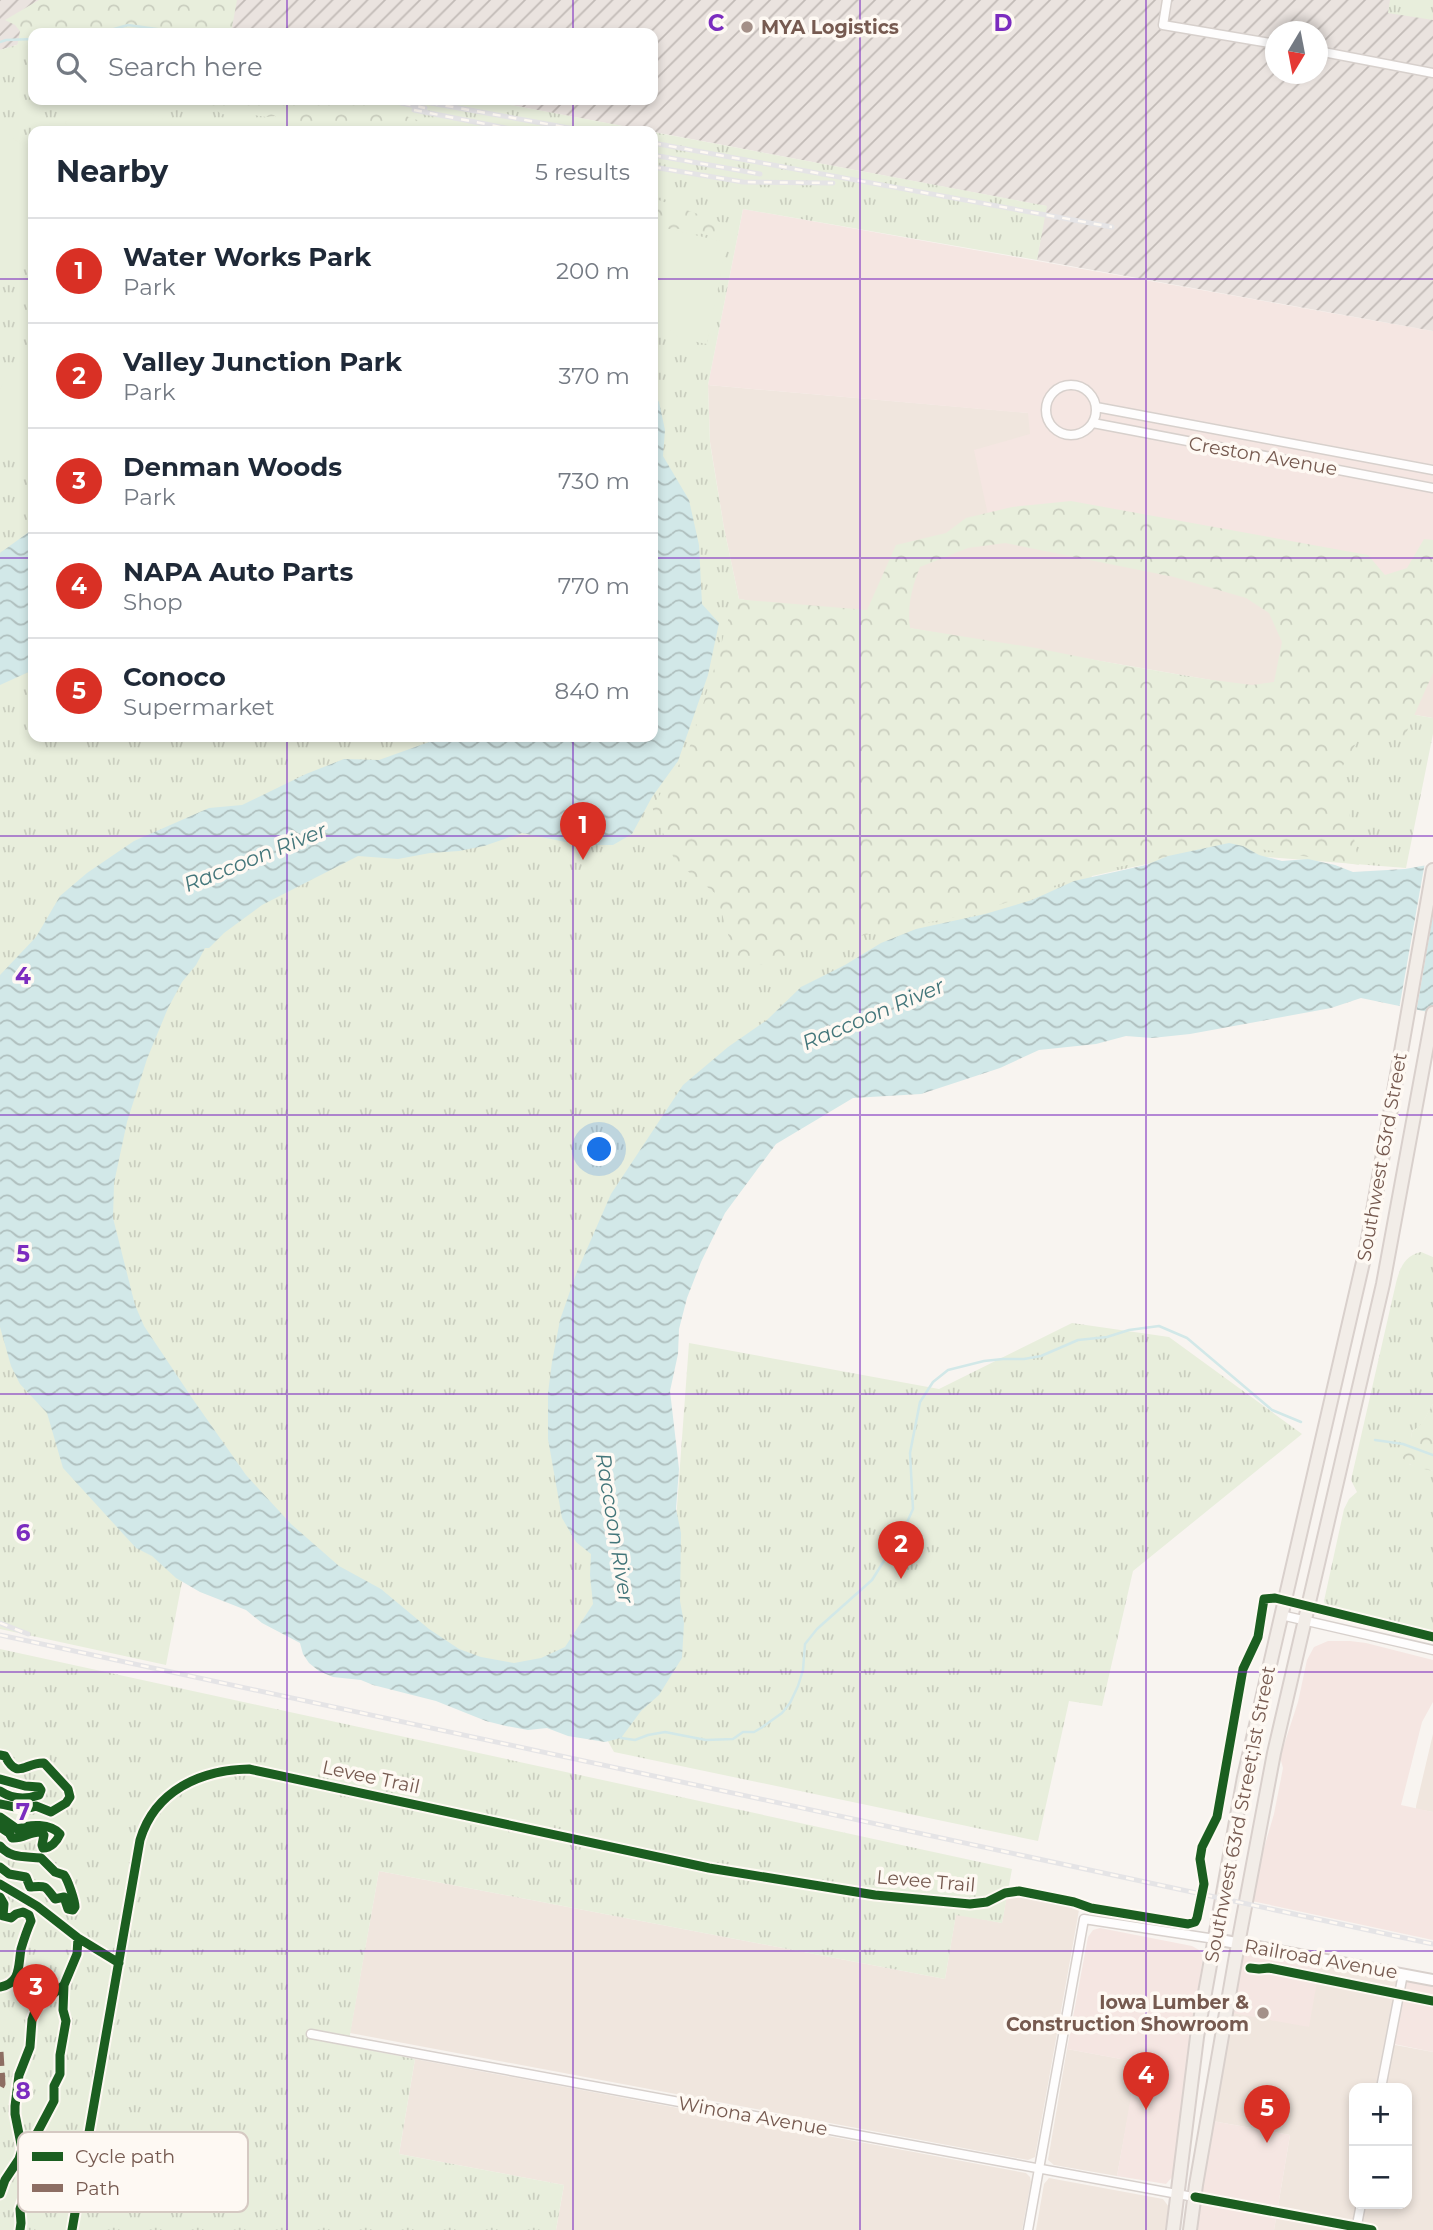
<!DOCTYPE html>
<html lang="en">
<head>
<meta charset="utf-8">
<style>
  :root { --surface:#fff; --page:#f6f6f7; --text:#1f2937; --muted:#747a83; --line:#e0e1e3; --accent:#d93025 }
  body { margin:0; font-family:Montserrat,sans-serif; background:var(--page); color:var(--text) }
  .controls { position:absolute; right:21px; bottom:21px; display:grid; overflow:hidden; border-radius:14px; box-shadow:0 4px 10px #0003 }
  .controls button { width:63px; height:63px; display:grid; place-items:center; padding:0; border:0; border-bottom:2px solid var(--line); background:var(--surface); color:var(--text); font:35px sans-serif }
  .compass { position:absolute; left:1265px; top:21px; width:63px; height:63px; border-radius:50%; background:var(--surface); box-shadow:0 4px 10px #0003; rotate:190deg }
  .you { position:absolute; left:600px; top:1150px; width:24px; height:24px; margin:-18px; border:5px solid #fff; border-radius:50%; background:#1a73e8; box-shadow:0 0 0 10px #1a73e833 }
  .badge { display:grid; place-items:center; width:46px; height:46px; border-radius:50%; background:var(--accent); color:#fff; font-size:23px; font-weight:700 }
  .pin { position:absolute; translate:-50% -58px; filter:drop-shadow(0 2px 4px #0008) }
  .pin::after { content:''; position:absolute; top:37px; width:24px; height:21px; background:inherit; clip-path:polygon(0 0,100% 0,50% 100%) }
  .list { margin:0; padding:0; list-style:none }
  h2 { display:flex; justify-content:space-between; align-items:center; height:91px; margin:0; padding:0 28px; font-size:30px }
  h2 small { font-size:23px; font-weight:400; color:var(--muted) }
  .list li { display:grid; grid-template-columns:46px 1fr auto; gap:21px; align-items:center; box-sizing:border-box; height:105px; padding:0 28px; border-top:2px solid var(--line) }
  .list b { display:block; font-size:26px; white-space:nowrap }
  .list p { margin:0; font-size:23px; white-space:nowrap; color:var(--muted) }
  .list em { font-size:23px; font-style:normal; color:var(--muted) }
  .icon { flex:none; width:38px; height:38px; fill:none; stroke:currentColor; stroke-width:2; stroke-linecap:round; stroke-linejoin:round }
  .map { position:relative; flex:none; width:1433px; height:2230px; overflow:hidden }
  .search { position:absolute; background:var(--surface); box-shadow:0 4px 10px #0003; left:28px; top:28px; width:630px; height:77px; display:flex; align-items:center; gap:18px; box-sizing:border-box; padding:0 24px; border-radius:14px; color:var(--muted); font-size:26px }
  .panel { position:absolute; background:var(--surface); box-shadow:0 4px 10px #0003; left:28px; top:126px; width:630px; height:616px; border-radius:14px }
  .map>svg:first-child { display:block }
</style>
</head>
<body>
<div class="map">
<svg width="1433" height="2230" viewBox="0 0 1433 2230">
  <defs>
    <pattern id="industrial-furrows" width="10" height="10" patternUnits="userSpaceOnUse" patternTransform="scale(1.75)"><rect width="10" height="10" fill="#eae3df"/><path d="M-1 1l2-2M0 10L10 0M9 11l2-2" fill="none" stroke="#c2bbb7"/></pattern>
    <pattern id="grass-tufts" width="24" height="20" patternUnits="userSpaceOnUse" patternTransform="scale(1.75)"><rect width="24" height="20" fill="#e8eedc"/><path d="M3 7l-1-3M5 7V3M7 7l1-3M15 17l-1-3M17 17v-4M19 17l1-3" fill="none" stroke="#cacebf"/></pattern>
    <pattern id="forest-crowns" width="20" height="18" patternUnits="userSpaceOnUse" patternTransform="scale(1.75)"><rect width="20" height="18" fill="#e8eedc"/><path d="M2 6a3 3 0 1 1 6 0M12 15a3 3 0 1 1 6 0" fill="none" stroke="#cacebf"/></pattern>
    <pattern id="water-waves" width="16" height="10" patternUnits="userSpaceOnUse" patternTransform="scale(1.75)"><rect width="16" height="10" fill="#d2e8e8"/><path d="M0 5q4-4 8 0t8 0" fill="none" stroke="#afbfbe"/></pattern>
  </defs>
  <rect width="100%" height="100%" fill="#f8f4f0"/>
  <path fill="#f0e6de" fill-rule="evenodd" d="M708 385 1029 413 1031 433 1433 615V718L739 599 724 528 710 442Z
    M1433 1734V1812L1416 1809V1806Z
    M379 1871 945 1979 956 1914 1002 1923 1007 1894H1011L1076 1907 1079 1910 1035 2157 1028 2160 350 2033Z
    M1321 1959 1403 1974 1390 2044 1433 2052V2230H1274L1290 2135 1207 2120 1226 2012ZM1354 2088H1407V2204H1354Z
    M1067 2049 1138 2062 1117 2176 1054 2165 1048 2160Z
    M415 2059 1026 2173 1030 2177 1031 2182 1022 2230H556L564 2185 399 2154Z
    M1049 2178 1163 2199 1169 2207 1166 2230H1036L1044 2184Z"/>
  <path fill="#f5e6e2" d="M743 209 1433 331V615L993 538 974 450 1030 434 1028 413 708 385Z
    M1328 1641H1350L1366 1643 1433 1660V1702L1422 1722 1401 1805 1433 1812V1940L1252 1901 1259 1865 1274 1814 1283 1768 1280 1757 1298 1702 1307 1660 1314 1647Z
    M1100 1928 1192 1946 1199 1950 1203 1956 1173 2176 1166 2184 1117 2176 1137 2062 1067 2049 1088 1937 1093 1930Z
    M1238 1944 1321 1959 1309 2027 1226 2012Z
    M1403 1974 1433 1980V2052L1389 2043Z
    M1207 2120 1290 2135 1274 2230H1190Z"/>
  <path fill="url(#industrial-furrows)" fill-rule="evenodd" d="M0 0H1433V331L1037 260 1046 206 484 100H653V33H33V40L0 50ZM1276 32H1318V74H1276Z"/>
  <path fill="url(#grass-tufts)" d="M1390 0H1433V20L1388 13Z
    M33 40V100H484L650 131H33V737H653V132L1047 206 1037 260 743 209 708 385 710 443 724 528 739 599 1433 718V734L1406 868 1202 852 1092 876 1073 915 714 1087 609 1568 595 1645 485 1677 201 1484 166 1665 0 1629V50Z
    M1421 1252 1433 1257V1404L1422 1424 1412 1432 1409 1464 1433 1471V1635L1334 1610 1326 1608 1324 1601 1344 1509 1349 1499 1357 1492 1351 1480 1396 1283C1400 1268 1404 1256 1421 1252Z
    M1072 1323 1169 1337 1302 1434 1133 1571 1102 1706 1069 1701 1038 1841 614 1752 600 1727 671 1588 689 1343 939 1389Z
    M0 1649 1012 1869 1002 1923 956 1915 945 1979 379 1871 348 2046 415 2059 399 2154 564 2185 556 2230H0Z"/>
  <path fill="url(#forest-crowns)" fill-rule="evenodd" d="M39 0H237L231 33H33V46L17 47 20 31 15 25 5 20Z
    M182 100H361L448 131H361L350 118 346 122 328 120 299 125 290 124 275 116 266 117 237 112 229 115 221 114 208 103 185 104Z
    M653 198 734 227 735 230 726 239 698 233 688 228 653 231Z
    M1071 501 1368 555 1385 575 1407 568 1424 539 1433 540V673L1404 738 1361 735 1341 769 1359 865 1228 844 1094 872 976 913 829 942 761 965 734 954 716 894 675 861 652 807 689 749 715 666 734 599 867 610 896 545 946 533 966 518 1012 507ZM1005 543 1174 577 1246 598 1269 613 1282 642 1274 682 1252 685 1165 674 1036 648 910 628C907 606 912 587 920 567L968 548Z
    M1433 1404V1471C1421 1468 1407 1467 1401 1455L1410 1444 1412 1432 1422 1423Z"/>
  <path fill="#e8eedc" d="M123 105C145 110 163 116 179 131H69L65 122 96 107Z
    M0 124 33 158V263L0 279Z
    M653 225 720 241 726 247 707 344 682 339 653 319Z
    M19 361 33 368V460L13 461 0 459V389L11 364Z"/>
  <path fill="url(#water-waves)" d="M653 393 659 402 665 430 663 456 689 500 699 545 702 604 719 623 708 675 678 761 652 797 632 834 613 845H580L522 833 484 846 459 851 430 853 398 859 358 856 262 905 224 933 209 948H205L196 965 182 982 168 1008 147 1059 127 1122 114 1183 113 1218 135 1305 144 1326 192 1398 246 1475 291 1524 339 1566 381 1589 429 1629 459 1649 481 1657 514 1663 541 1658 565 1647 593 1604 590 1575 591 1554 576 1542 562 1518 548 1439V1393L552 1362 560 1320 576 1274 611 1194 683 1085 728 1047 767 1020 801 987 845 965 881 943 916 929 985 914 1032 900 1074 881 1146 865 1168 856 1229 843 1243 846 1259 855 1282 861 1308 859 1335 865 1353 872 1405 869 1433 864V1013L1361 998 1331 1008 1190 1034 1152 1038 1126 1036 1096 1044 1039 1050 1000 1068 921 1094 853 1098 776 1144 725 1213 701 1262 687 1298 679 1329 678 1354 670 1391 679 1469 676 1509 681 1533 680 1601 684 1623 682 1658 659 1695 641 1711 621 1738 605 1742 568 1736 547 1728 528 1730 506 1726 486 1721 436 1701 373 1685 361 1680 333 1677 319 1671 309 1663 303 1654 300 1643 262 1623 246 1610 200 1592 176 1578 152 1556 136 1548 63 1468 47 1413 20 1384 11 1366 0 1327V975L36 937 60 896 87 873 134 841 209 808 242 805 306 774 344 759 379 760 443 737H653Z
    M33 529V670L0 685V553Z"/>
  <path fill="#f8f4f0" d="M1433 860V915L1416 1013 1399 1009 1425 862Z"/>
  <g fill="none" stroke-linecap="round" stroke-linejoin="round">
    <path stroke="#d2e8e8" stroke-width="2.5" d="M77 33 82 31 100 33 128 25 185 33
      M0 42 6 40 33 39
      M1375 1440 1403 1444 1433 1455
      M619 1735 621 1738 635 1740 648 1735 665 1732 706 1740 733 1739 743 1732H754L761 1728 782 1713 790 1703 798 1686 803 1670 805 1644 817 1629 872 1580 904 1529 913 1509 910 1453 920 1402 933 1382 948 1370 984 1361 1003 1359H1024L1041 1356 1078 1340 1107 1337 1129 1330 1159 1326 1187 1338 1272 1410 1301 1422"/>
    <defs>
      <path id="minor" d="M1167 0 1163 25 1276 44
        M1318 51 1433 73
        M1046 410a25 25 0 1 1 50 0a25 25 0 1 1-50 0Z
        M1096 407 1433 470
        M1093 423 1433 488
        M1281 1615 1433 1650
        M311 2034 1372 2230
        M1381 2088 1403 1974
        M1028 2230 1084 1919 1215 1939
        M1356 2230 1361 2204"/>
      <path id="secondary" d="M1215 1939 1433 1980"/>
      <path id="primary" d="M1173 2230 1197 2037 1244 1777 1367 1245 1433 870
        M1190 2230 1196 2185 1238 1944 1274 1753 1383 1284 1433 1013"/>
    </defs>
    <use href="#minor" stroke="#d7d0cc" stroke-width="11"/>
    <use href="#secondary" stroke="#d8d0cc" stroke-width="14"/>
    <use href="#primary" stroke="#d9d0cc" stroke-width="16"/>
    <use href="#minor" stroke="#fefdfd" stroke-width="8"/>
    <use href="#secondary" stroke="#fefdfd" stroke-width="10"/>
    <use href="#primary" stroke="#f2ede8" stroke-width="12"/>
    <defs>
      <path id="rail" d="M387 100 425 108
        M414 100 586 131
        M414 110 521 131
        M653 143 1112 227
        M653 155 760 174
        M653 167 743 182 833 183
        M0 1623 28 1634
        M0 1635 1433 1944"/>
    </defs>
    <use href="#rail" stroke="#e5e4e6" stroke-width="5"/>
    <use href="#rail" stroke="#fef9f3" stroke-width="2.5" stroke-dasharray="8" stroke-linecap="butt"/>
    <path stroke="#8d6e63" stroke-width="7" stroke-dasharray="14 7" stroke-linecap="butt" d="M0 2052 2 2084 0 2088"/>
    <defs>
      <path id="cycleway" d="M0 1755 5 1756C18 1781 25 1762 44 1763L68 1789 70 1797 66 1803 51 1812 36 1806C24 1811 12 1806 0 1804
        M0 1779 25 1786 39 1787 41 1790 39 1795C25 1800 12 1799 0 1791
        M0 1817 17 1829C30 1824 50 1823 60 1834 57 1841 51 1848 43 1848L42 1845 44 1835 40 1832C29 1832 23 1839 12 1838L9 1833 0 1827
        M0 1846C11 1859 25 1856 41 1858L55 1872 64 1875C68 1880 75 1901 75 1907L73 1910 68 1909 64 1897 55 1899C44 1885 47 1886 30 1887L26 1877 9 1874 0 1867
        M0 1884 37 1906 78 1938 119 1963
        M0 1897 4 1904 3 1916 11 1918 16 1914 23 1912 29 1915 31 1921C27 1930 24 1939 21 1949 18 1967 21 1983 0 1987
        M1250 1968 1259 1969 1269 1968 1433 2001
        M0 2194 5 2180 19 2159 22 2149 15 2114V2106L19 2075 30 2047 32 2020 36 2008 64 1985
        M1195 2197 1372 2230
        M20 2230 21 2223 20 2209 27 2189 29 2175 34 2164 36 2135 54 2101V2086L60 2074V2055L66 2021 63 2010 64 1985 77 1954 78 1938
        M72 2230 140 1840C155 1790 201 1770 249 1769L709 1868 875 1895 970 1904 987 1902 1005 1893 1019 1891 1074 1902 1091 1908 1188 1924 1195 1922 1197 1918 1204 1884 1200 1859 1202 1847 1217 1817 1243 1669 1258 1637 1264 1599 1275 1598 1433 1637"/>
    </defs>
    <use href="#cycleway" stroke="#fef9f3" stroke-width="13"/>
    <use href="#cycleway" stroke="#1b5e20" stroke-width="9"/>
  </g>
  <path fill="none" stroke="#7b2cbf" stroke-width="2" stroke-opacity="0.55" d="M287 0V33M573 0V33M860 0V2230M1146 0V2230M287 100V131M573 100V131M0 279H33M653 279H1433M0 558H33M653 558H1433M287 737V2230M573 737V2230M0 836H1433M0 1115H1433M0 1394H1433M0 1672H1433M0 1951H1433"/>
  <g fill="#a49088" stroke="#fef9f3" stroke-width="2.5">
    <circle cx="747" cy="27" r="7"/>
    <circle cx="1263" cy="2013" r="7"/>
  </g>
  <g text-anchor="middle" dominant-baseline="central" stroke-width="7" stroke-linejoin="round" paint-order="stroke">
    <g font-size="19" font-weight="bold" fill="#765a50" stroke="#fef9f3" text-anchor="start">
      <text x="761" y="27">MYA Logistics</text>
      <text x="1249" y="2002" text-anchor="end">Iowa Lumber &amp;<tspan x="1249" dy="22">Construction Showroom</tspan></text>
    </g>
    <g font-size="19" fill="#765a50" stroke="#fef9f3">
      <text transform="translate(1263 456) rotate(10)">Creston Avenue</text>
      <text transform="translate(1382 1157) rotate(-80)">Southwest 63rd Street</text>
      <text transform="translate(371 1777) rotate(12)">Levee Trail</text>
      <text transform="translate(1240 1814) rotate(-79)">Southwest 63rd Street;1st Street</text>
      <text transform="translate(926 1881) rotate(5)">Levee Trail</text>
      <text transform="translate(1321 1959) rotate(10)">Railroad Avenue</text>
      <text transform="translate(753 2116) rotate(10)">Winona Avenue</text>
    </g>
    <g font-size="21" font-style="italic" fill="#43767a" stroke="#fef9f3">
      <text transform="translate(255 857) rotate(-22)">Raccoon River</text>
      <text transform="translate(873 1014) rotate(-23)">Raccoon River</text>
      <text transform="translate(615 1528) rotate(81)">Raccoon River</text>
    </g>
  </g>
  <rect x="18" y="2132" width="230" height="80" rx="10" fill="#fef9f3" stroke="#d5c9c2" stroke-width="2"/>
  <rect x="32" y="2152" width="31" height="9" fill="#1b5e20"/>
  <rect x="32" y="2184" width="31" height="8" fill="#8d6e63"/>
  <g font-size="19" fill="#765a50">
    <text x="75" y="2163">Cycle path</text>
    <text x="75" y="2195">Path</text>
  </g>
  <g font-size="23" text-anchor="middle" font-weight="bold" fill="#7b2cbf" stroke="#fef9f3" stroke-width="7" stroke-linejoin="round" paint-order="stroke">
    <text x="716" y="31">C</text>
    <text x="1003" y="31">D</text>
    <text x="23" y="984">4</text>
    <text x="23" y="1262">5</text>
    <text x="23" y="1541">6</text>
    <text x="23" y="1820">7</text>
    <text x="23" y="2099">8</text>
  </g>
</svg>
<div class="controls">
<button>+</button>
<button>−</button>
</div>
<svg class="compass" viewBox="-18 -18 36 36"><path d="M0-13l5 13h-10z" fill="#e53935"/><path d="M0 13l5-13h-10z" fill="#747a83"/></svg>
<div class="you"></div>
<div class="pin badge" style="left:583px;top:860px">1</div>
<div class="pin badge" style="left:901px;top:1579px">2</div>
<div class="pin badge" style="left:36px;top:2022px">3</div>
<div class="pin badge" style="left:1146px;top:2110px">4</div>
<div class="pin badge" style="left:1267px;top:2143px">5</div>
<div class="search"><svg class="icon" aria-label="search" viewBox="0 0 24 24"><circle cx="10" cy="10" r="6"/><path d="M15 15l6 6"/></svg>Search here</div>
<section class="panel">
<h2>Nearby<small>5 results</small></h2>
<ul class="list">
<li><span class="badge">1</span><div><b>Water Works Park</b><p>Park</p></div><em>200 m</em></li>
<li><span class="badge">2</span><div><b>Valley Junction Park</b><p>Park</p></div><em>370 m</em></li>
<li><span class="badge">3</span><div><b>Denman Woods</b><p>Park</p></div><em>730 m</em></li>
<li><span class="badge">4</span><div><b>NAPA Auto Parts</b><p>Shop</p></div><em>770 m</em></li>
<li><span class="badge">5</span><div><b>Conoco</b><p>Supermarket</p></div><em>840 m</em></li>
</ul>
</section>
</div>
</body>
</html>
